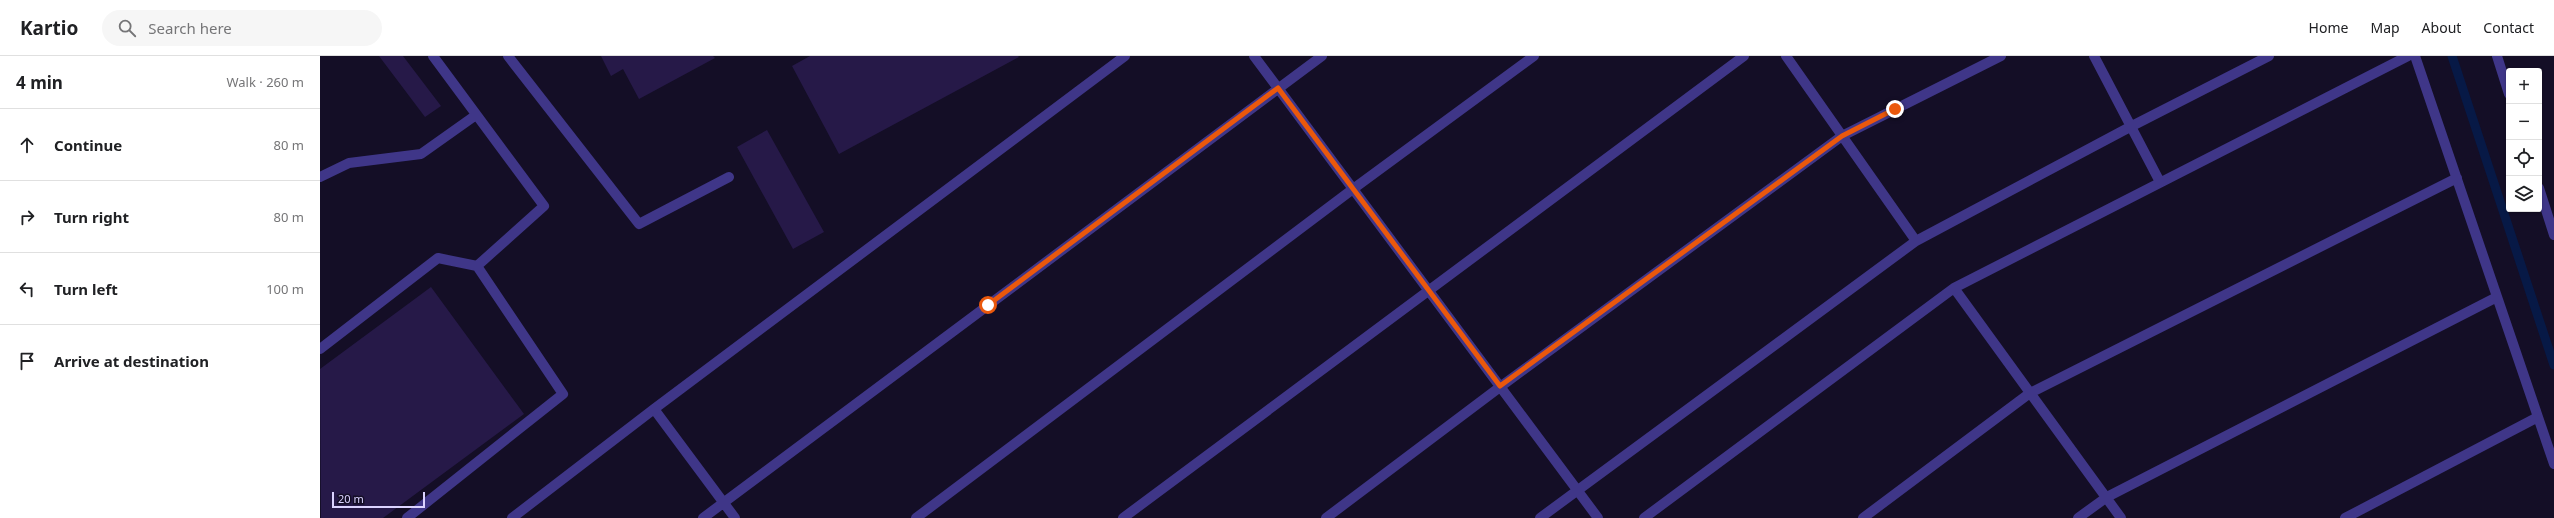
<!DOCTYPE html>
<html lang="en">
<head>
<meta charset="utf-8">
<style>
  :root { --surface:#fff; --page:#f6f6f6; --text:#202124; --muted:#757577; --line:#e0e0e0 }
  body { margin:0; font-family:"Noto Sans",sans-serif; background:var(--page); color:var(--text) }
  .controls { position:absolute; right:12px; top:12px; display:grid; overflow:hidden; border-radius:4px; box-shadow:0 1px 3px #0004 }
  .controls button { width:36px; height:36px; display:grid; place-items:center; padding:0; border:0; border-bottom:1px solid var(--line); background:var(--surface); color:var(--text); font:20px sans-serif }
  .scale { position:absolute; left:12px; bottom:10px; width:93px; box-sizing:border-box; padding-left:4px; border:2px solid #dbd3ff; border-top:0; font-size:11px; line-height:14px; white-space:nowrap; color:#dbd3ff; -webkit-text-stroke:3px #140e26; paint-order:stroke }
  .stop { position:absolute; width:12px; height:12px; margin:-9px; border:3px solid #ea580c; border-radius:50%; background:#fff }
  .stop.end { background:#ea580c; border-color:#fff; box-shadow:0 1px 4px #0008 }
  .list { margin:0; padding:0; list-style:none }
  h2 { display:flex; justify-content:space-between; align-items:center; height:52px; margin:0; padding:0 16px; font-size:17px }
  h2 small { font-size:13px; font-weight:400; color:var(--muted) }
  .list li { display:grid; grid-template-columns:26px 1fr auto; gap:12px; align-items:center; box-sizing:border-box; height:72px; padding:0 16px; border-top:1px solid var(--line) }
  .list b { display:block; font-size:15px; white-space:nowrap }
  .list em { font-size:13px; font-style:normal; color:var(--muted) }
  .icon { flex:none; width:22px; height:22px; fill:none; stroke:currentColor; stroke-width:2; stroke-linecap:round; stroke-linejoin:round }
  .map { position:relative; flex:none; width:2234px; height:462px; overflow:hidden }
  header { display:flex; align-items:center; gap:24px; box-sizing:border-box; height:56px; padding:0 20px; background:var(--surface); border-bottom:1px solid var(--line) }
  header strong { font-size:19px }
  nav { display:flex; gap:22px; margin-inline-start:auto; font-size:14px }
  .search { width:280px; height:36px; background:var(--page); display:flex; align-items:center; gap:10px; box-sizing:border-box; padding:0 14px; border-radius:22px; color:var(--muted); font-size:15px }
  main { display:flex }
  aside { flex:1; background:var(--surface) }
  .map>svg:first-child { display:block }
</style>
</head>
<body>
<header>
<strong>Kartio</strong>
<div class="search"><svg class="icon" aria-label="search" viewBox="0 0 24 24"><circle cx="10" cy="10" r="6"/><path d="M15 15l6 6"/></svg>Search here</div>
<nav><a>Home</a><a>Map</a><a>About</a><a>Contact</a></nav>
</header>
<main>
<aside>
<h2>4 min<small>Walk · 260 m</small></h2>
<ul class="list">
<li><svg class="icon" aria-label="ahead" viewBox="0 0 24 24"><path d="M12 20V5M6 11l6-6 6 6"/></svg><div><b>Continue</b></div><em>80 m</em></li>
<li><svg class="icon" aria-label="right" viewBox="0 0 24 24"><path d="M7 20v-9h11M14 6l5 5-5 5"/></svg><div><b>Turn right</b></div><em>80 m</em></li>
<li><svg class="icon" aria-label="left" viewBox="0 0 24 24"><path d="M17 20v-9H6M10 6l-5 5 5 5"/></svg><div><b>Turn left</b></div><em>100 m</em></li>
<li><svg class="icon" aria-label="arrive" viewBox="0 0 24 24"><path d="M6 21V4h12l-3 4 3 4H6"/></svg><div><b>Arrive at destination</b></div></li>
</ul>
</aside>
<div class="map">
<svg width="2234" height="462" viewBox="0 0 2234 462">
  <rect width="100%" height="100%" fill="#140e26"/>
  <g fill="none" stroke-linecap="round" stroke-linejoin="round">
    <path stroke="#071946" stroke-width="9" d="M2132 0 2234 309"/>
  </g>
  <path fill="#261948" d="M59 0H83L121 50 105 61Z
    M281 0H393L395 2 319 43 303 13 291 20Z
    M490 0H698L699 1 519 98 472 10Z
    M447 74 504 176 473 193 417 91Z
    M111 231 204 358 63 462H1L0 313Z"/>
  <g fill="none" stroke-linecap="round" stroke-linejoin="round">
    <path stroke="#3f3688" stroke-width="10" d="M113 0 224 150 157 210
      M188 0 319 168 409 121
      M934 0 1278 462
      M1466 0 1596 185
      M1774 0 1840 126
      M2095 0 2234 408
      M2177 0 2189 38
      M0 121 29 107 101 98 156 59
      M2219 132 2234 179
      M1634 232 1801 462
      M0 293 118 202 157 210 243 338 87 462
      M334 353 415 462
      M192 462 334 353 805 0
      M383 462 1002 0
      M596 462 1033 133 1214 0
      M803 462 1424 0
      M1006 462 1180 331 1522 80 1681 0
      M1220 462 1596 185 1810 71 1949 0
      M1324 462 1634 232 2088 0
      M1543 462 1710 337 2137 122
      M1758 462 1787 441 2177 241
      M2025 462 2218 361"/>
  </g>
  <g fill="none" stroke-linecap="round" stroke-linejoin="round">
    <path stroke="#ea580c" stroke-width="5" d="M668 249 958 32 1180 330 1522 80 1575 53"/>
  </g>
</svg>
<div class="controls">
<button>+</button>
<button>−</button>
<button><svg class="icon" aria-label="locate" viewBox="0 0 24 24"><circle cx="12" cy="12" r="6"/><path d="M12 2v4M12 18v4M2 12h4M18 12h4"/></svg></button>
<button><svg class="icon" aria-label="layers" viewBox="0 0 24 24"><path d="M12 4l9 5-9 5-9-5zM3 14l9 5 9-5"/></svg></button>
</div>
<div class="scale">20 m</div>
<div class="stop" style="left:668px;top:249px"></div>
<div class="stop end" style="left:1575px;top:53px"></div>
</div>
</main>
</body>
</html>
